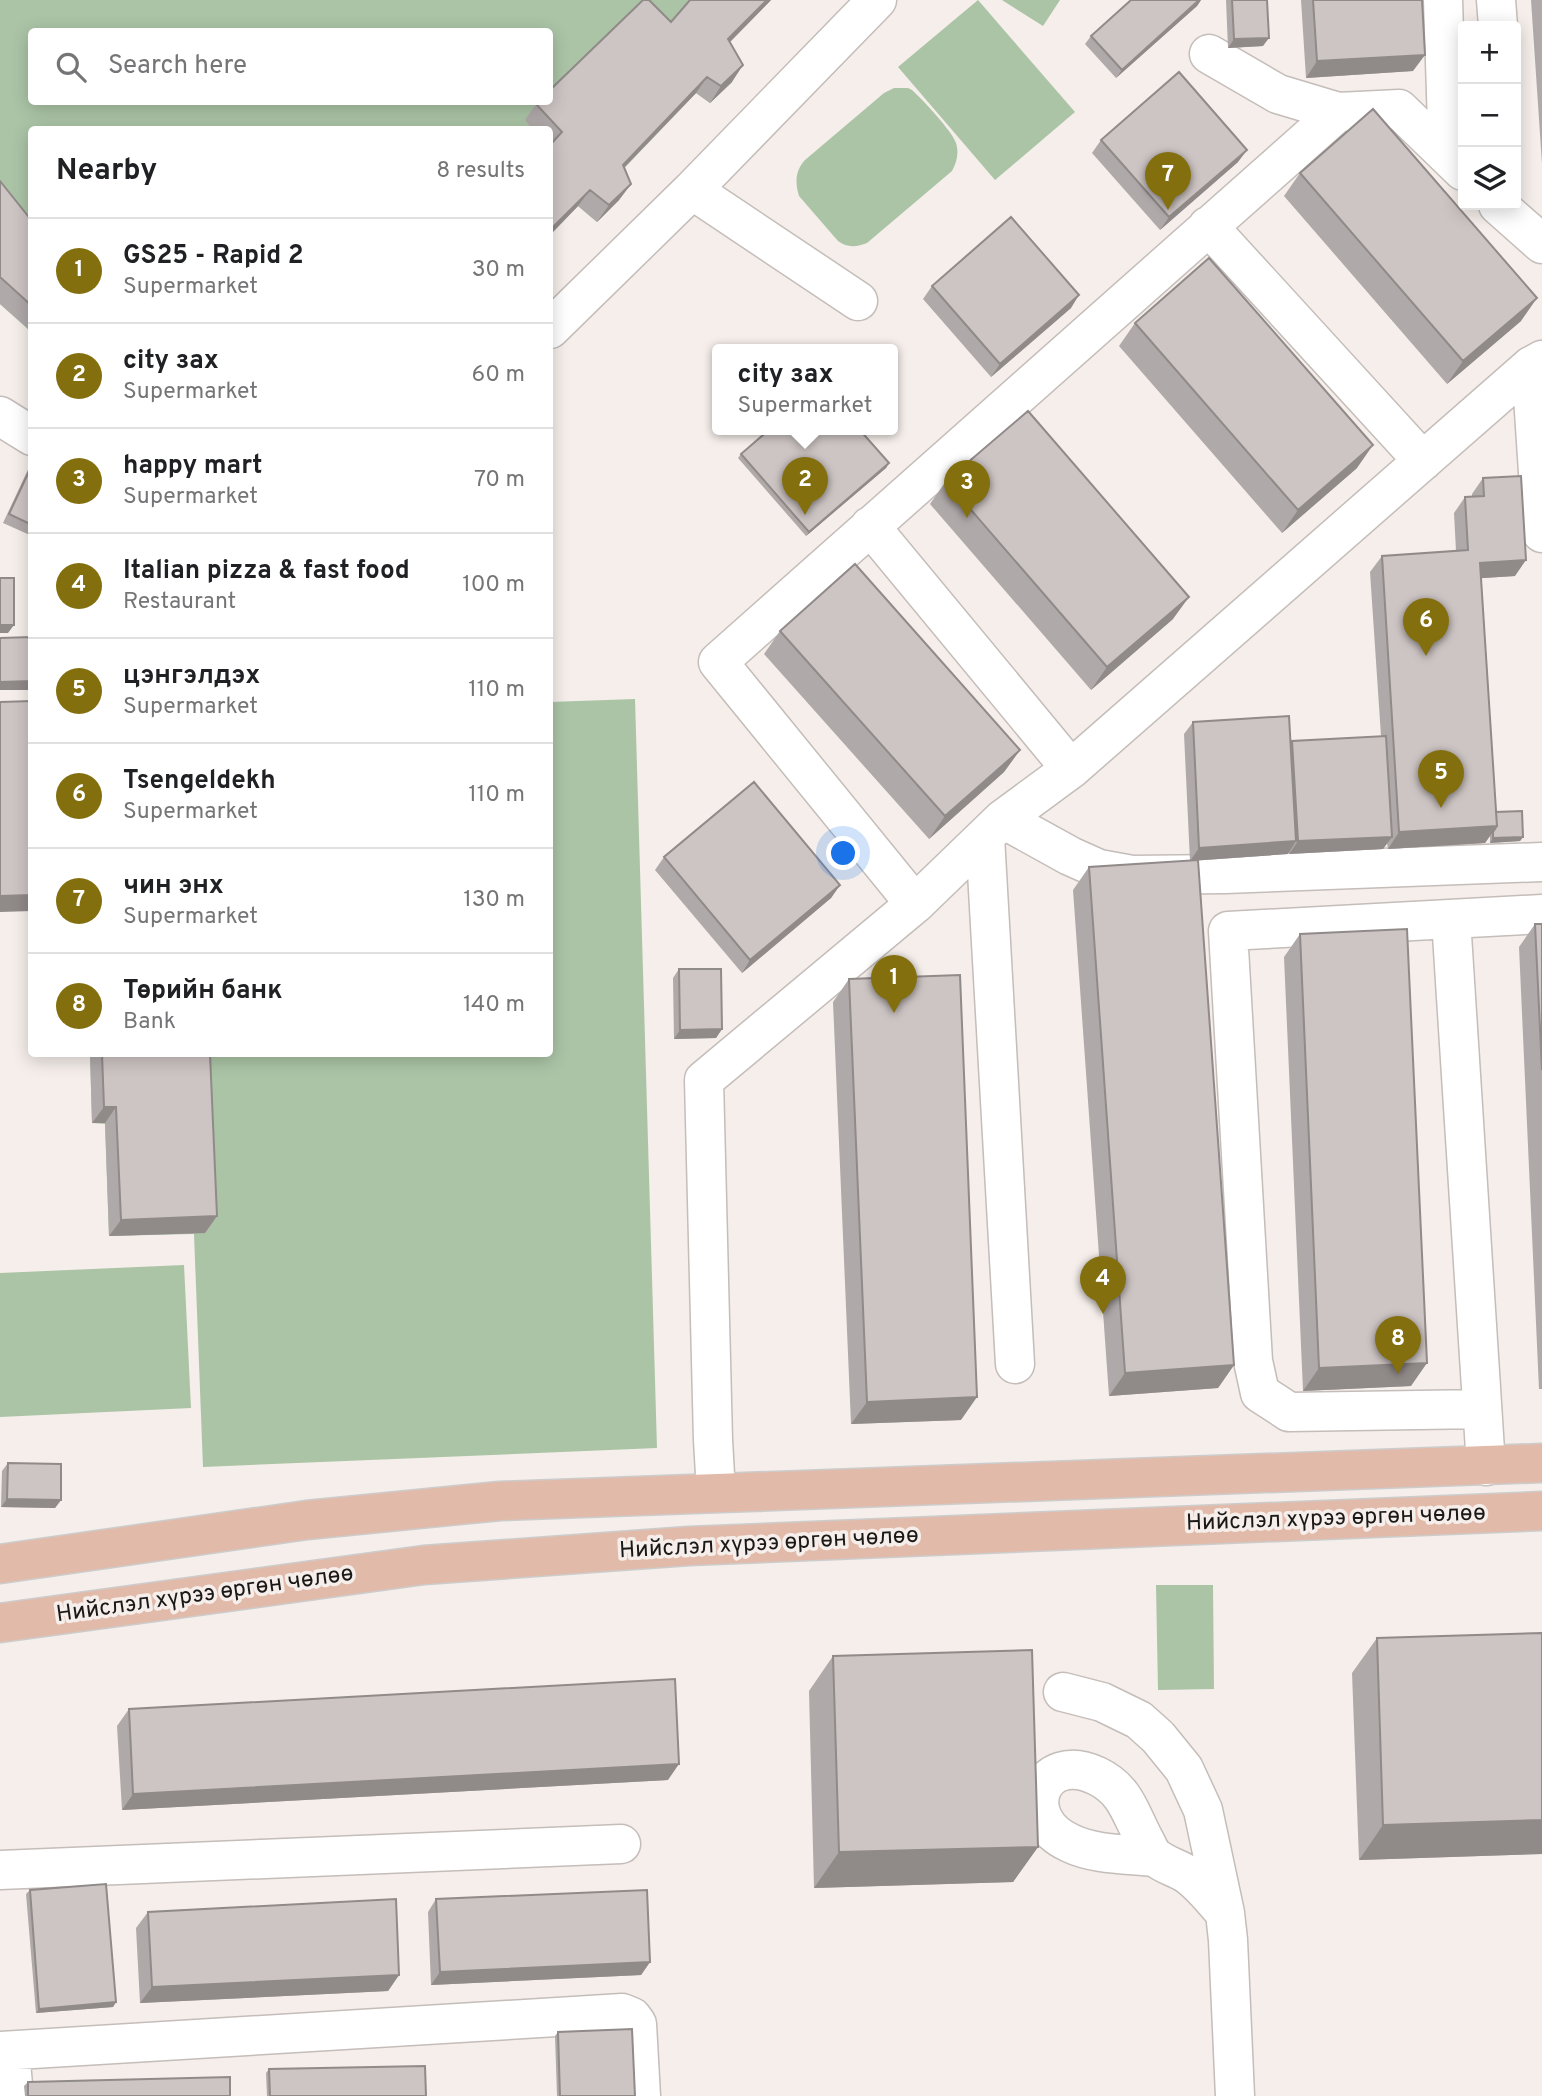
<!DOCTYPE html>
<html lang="en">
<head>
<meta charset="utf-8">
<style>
  :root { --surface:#fff; --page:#f6f6f6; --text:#202124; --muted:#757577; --line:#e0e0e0; --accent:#836f0e }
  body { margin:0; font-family:Overpass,sans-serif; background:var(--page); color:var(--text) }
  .controls { position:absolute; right:21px; top:21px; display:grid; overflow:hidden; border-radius:7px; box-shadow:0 4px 18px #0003 }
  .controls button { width:63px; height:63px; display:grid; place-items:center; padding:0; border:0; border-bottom:2px solid var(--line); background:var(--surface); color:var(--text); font:35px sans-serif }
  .you { position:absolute; left:844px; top:854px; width:24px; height:24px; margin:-18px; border:5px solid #fff; border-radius:50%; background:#1a73e8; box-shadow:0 0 0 10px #1a73e833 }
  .badge { display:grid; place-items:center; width:46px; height:46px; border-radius:50%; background:var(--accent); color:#fff; font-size:23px; font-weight:700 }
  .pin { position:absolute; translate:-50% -58px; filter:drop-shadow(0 2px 4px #0008) }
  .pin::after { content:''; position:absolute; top:37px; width:24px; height:21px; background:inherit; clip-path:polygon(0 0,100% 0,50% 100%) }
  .popup { position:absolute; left:712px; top:344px; width:186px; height:91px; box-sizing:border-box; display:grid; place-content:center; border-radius:7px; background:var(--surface); filter:drop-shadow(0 2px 5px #0005); font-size:23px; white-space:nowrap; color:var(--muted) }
  .popup b { font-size:26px; color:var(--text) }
  .popup::after { content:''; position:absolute; left:50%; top:100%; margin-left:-14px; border:14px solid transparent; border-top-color:var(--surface) }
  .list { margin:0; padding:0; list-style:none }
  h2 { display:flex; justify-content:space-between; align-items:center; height:91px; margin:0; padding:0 28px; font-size:30px }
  h2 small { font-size:23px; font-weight:400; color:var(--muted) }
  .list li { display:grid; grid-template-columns:46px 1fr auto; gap:21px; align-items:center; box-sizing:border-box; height:105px; padding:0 28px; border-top:2px solid var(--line) }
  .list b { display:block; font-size:26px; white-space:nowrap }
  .list p { margin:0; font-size:23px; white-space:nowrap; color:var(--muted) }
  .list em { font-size:23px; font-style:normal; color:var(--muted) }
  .icon { flex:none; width:38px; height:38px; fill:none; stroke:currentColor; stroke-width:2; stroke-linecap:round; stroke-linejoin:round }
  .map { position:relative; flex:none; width:1542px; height:2096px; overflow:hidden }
  .search { position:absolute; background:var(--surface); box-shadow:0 4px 18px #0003; left:28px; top:28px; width:525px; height:77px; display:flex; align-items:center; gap:18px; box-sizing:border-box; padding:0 24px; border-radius:7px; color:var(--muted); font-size:26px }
  .panel { position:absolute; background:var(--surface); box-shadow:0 4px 18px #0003; left:28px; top:126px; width:525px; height:931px; border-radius:7px }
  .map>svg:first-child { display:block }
</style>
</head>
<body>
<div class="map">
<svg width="1542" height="2096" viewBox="0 0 1542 2096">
  <rect width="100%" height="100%" fill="#f5eeea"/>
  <path fill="#abc4a6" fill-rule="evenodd" d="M0 0H771L717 55 732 82 710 103 696 93 612 181 619 200 597 222 578 206 550 235V130H32L31 332 0 304ZM32 32H550V102H32Z
    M978 0 1075 112 995 180 898 67Z
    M1002 0H1060L1043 26Z
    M894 88H908L912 90C922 99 953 132 956 143 959 153 957 162 952 171L867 243C857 247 847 248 838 241L799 196C795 183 795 171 805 160L884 93Z
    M635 699 657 1448 203 1467 194 1234 109 1236 105 1124 92 1123 90 1054H550V702Z
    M184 1265 191 1408 0 1417V1273Z
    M1156 1585H1213L1214 1689 1158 1690Z"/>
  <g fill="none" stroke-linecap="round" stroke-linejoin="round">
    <defs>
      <path id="minor" d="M1443 0 1448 156
        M1496 0 1498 26
        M1209 54 1278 94 1338 112
        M692 190 858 301
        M1498 205 1542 244
        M1208 226 1423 461
        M550 329 692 190 877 0
        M1531 366 1542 533
        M0 416 32 436
        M870 526 1071 769
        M1003 819 1070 856 1099 869 1132 875 1225 874 1542 862
        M985 837 1015 1364
        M915 904 718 662 1338 112 1399 109 1463 171
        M1451 919 1486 1466
        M1482 1409 1289 1412 1260 1393 1253 1361 1228 931 1542 914
        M716 1492 713 1440 704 1080 915 904 1003 819 1071 769 1531 366 1542 360
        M1063 1692 1102 1702 1139 1720 1158 1737 1184 1769 1203 1810 1225 1913 1228 1940 1235 2096
        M1154 1857C1127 1854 1095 1855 1070 1843 1015 1818 1040 1749 1097 1776 1126 1790 1130 1813 1144 1839 1147 1844 1150 1853 1155 1857 1164 1865 1178 1868 1188 1875 1202 1885 1213 1900 1225 1913
        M0 1870 621 1844
        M0 2051 622 2013 632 2017 637 2024 641 2096
        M10 2051 14 2096"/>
      <path id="major" d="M0 1564 307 1520 500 1501 1542 1463
        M0 1623 424 1565 689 1546 1542 1511"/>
    </defs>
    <use href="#minor" stroke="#c4bdb9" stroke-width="41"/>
    <use href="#major" stroke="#cdcccc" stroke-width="41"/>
    <use href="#minor" stroke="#fff" stroke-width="38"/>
    <use href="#major" stroke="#e2baa9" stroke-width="38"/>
  </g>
  <path fill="#b0a9a9" d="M690 0H771L730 42 732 82 710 103 696 93 624 168 631 184 619 200 597 222 578 206 550 235V130H533L525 120 536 104 671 22Z
    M1131 0H1201L1197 6 1116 78 1085 44 1091 36Z
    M1226 0H1267L1263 46 1228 48Z
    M1301 0H1422L1413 71 1306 78Z
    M1531 0H1542V164Z
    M1101 140 1238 162 1160 230 1092 153Z
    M1300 173 1521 321 1447 384 1284 196Z
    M0 181 32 221V332L0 304Z
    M932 286 1071 308 991 377 923 299Z
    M1135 323 1357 468 1282 533 1119 346Z
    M741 454 889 463 886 468 806 536 738 458Z
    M32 461V536L3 523Z
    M1483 478 1515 576 1481 578 1496 812 1523 837 1520 841 1490 843V836L1485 843 1388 849 1387 843 1383 849 1289 854V852L1288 854 1190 861 1184 734 1193 722 1291 744 1292 741 1381 736 1370 572 1382 556 1456 551 1454 513 1465 497H1472V494Z
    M946 481 1173 619 1091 690 930 504Z
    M780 631 1020 750 1004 772 929 839 764 654Z
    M664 857 840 885 831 898 742 973 655 870Z
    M1089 867 1234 1365 1218 1388 1109 1396 1073 890Z
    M1535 924H1542V1389H1539L1519 947Z
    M1300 934 1411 1386 1303 1391 1284 957Z
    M679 969 722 1029 716 1038 674 1039 673 978Z
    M849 979 961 1420 851 1424 833 1002Z
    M90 1054H210L217 1216 205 1233 109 1236 105 1123H92Z
    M8 1463 61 1500 55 1508 1 1507 2 1471Z
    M1542 1633V1854L1359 1860 1352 1673 1377 1638Z
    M833 1656 1038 1847 1013 1882 814 1888 809 1691Z
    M129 1709 668 1780 122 1810 117 1726Z
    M30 1890 116 2002 113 2007 36 2013 26 1894Z
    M436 1899 650 1962 641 1975 431 1985 428 1912Z
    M148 1912 399 1975 388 1991 140 2003 136 1928Z
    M558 2032 635 2096H557L555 2036Z
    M269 2069 426 2096H267L266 2073Z
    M28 2082 230 2096H25L24 2086Z"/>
  <path fill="#908a89" d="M767 0H771L716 56 728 39Z
    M1199 0H1201L1197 6 1116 78 1122 70Z
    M1269 38 1263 46 1228 48 1234 39Z
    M1425 55 1413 71 1306 78 1317 61Z
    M743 65 732 82 710 103 721 86Z
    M707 77 696 93 611 181 623 165Z
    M1247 150 1238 162 1160 230 1169 217Z
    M631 184 619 200 597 222 609 205Z
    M590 190 578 206 550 235V230Z
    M1079 295 1071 308 991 377 1000 364Z
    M1537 298 1521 321 1447 384 1463 361Z
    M1373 445 1357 468 1282 533 1298 510Z
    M889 463 886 468 806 536 809 532Z
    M1526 560 1515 576 1469 579 1480 563Z
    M1189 597 1173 619 1091 690 1107 667Z
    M0 625H14L8 633H0Z
    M32 681V687L29 690H0V682Z
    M1020 750 1004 772 929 839 945 816Z
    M1497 826 1485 843 1388 849 1399 832Z
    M1392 837 1383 849 1289 854 1298 841Z
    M1523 837 1520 841 1490 843 1493 838Z
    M1296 841 1288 854 1190 861 1199 848Z
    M840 885 831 898 742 973 750 960Z
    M32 895V911L0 912V896Z
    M722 1029 716 1038 674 1039 680 1030Z
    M104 1107H116L105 1123H92Z
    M217 1216 205 1233 109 1236 121 1220Z
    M1427 1363 1411 1386 1303 1391 1319 1368Z
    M1234 1365 1218 1388 1109 1396 1125 1373Z
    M977 1397 961 1420 851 1424 867 1402Z
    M7 1499 61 1500 55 1508 1 1507Z
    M679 1764 668 1780 122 1810 133 1794Z
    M1542 1820V1854L1359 1860 1383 1825Z
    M1038 1847 1013 1882 814 1888 839 1852Z
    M650 1962 641 1975 431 1985 440 1972Z
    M399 1975 388 1991 140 2003 152 1987Z
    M116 2002 113 2007 36 2013 39 2009Z"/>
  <path fill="#cdc5c4" stroke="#908a89" stroke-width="2" d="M643 0H649L671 22 690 0H767L728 39 743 65 721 86 707 77 623 165 631 184 609 205 590 190 550 230V145L562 132 536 104 538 102H550V90Z
    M1131 0H1199L1122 70 1091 36Z
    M1232 0H1267L1269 38 1234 39Z
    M1313 0H1422L1425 55 1317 61Z
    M1179 72 1247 150 1169 217 1101 140Z
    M1373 109 1537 298 1463 361 1300 173Z
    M0 181 32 221V306L0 277Z
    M1011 217 1079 295 1000 364 932 286Z
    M1209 258 1373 445 1298 510 1135 323Z
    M1028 411 1189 597 1107 667 946 481Z
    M770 429H859L889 463 809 532 741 454Z
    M32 465V525L9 514Z
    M1521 476 1526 560 1480 563 1497 826 1399 832 1382 556 1468 550 1465 497 1484 496 1483 478Z
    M855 564 1020 750 945 816 780 631Z
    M0 578H14V625H0Z
    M32 637V681L0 682V638Z
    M32 701V895L0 896V702Z
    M1289 716 1296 841 1199 848 1193 722Z
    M1386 736 1392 837 1298 841 1292 741Z
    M754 782 840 885 750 960 664 857Z
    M1522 811 1523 837 1493 838V832L1497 826 1496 812Z
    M1198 860 1234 1365 1125 1373 1089 867Z
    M1535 924H1542V1070Z
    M1407 929 1427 1363 1319 1368 1300 934Z
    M679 969H721L722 1029 680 1030Z
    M960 975 977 1397 867 1402 849 979Z
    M102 1054H210L217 1216 121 1220 116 1107H104Z
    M8 1463 61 1464V1500L7 1499Z
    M1542 1633V1820L1383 1825 1377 1638Z
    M1032 1650 1038 1847 839 1852 833 1656Z
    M675 1679 679 1764 133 1794 129 1709Z
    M106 1884 116 2002 39 2009 30 1890Z
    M647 1890 650 1962 440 1972 436 1899Z
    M396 1899 399 1975 152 1987 148 1912Z
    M632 2029 635 2096H560L558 2032Z
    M425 2066 426 2096H270L269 2069Z
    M230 2077V2096H28V2082Z"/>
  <g text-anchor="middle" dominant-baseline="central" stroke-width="7" stroke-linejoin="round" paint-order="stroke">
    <g font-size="23" fill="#1b1918" stroke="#f5eeea">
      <text transform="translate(1336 1519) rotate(-2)">Нийслэл хүрээ өргөн чөлөө</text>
      <text transform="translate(769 1544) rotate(-3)">Нийслэл хүрээ өргөн чөлөө</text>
      <text transform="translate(205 1595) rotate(-8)">Нийслэл хүрээ өргөн чөлөө</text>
    </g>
  </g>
</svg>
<div class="controls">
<button>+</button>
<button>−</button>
<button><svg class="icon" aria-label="layers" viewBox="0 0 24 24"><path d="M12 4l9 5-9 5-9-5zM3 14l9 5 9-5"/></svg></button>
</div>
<div class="you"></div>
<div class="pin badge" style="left:894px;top:1013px">1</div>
<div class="pin badge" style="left:805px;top:515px">2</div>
<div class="popup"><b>city зах</b>Supermarket</div>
<div class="pin badge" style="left:967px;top:518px">3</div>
<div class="pin badge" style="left:1103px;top:1314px">4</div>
<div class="pin badge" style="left:1441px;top:808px">5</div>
<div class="pin badge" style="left:1426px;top:656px">6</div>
<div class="pin badge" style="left:1168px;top:210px">7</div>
<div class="pin badge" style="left:1398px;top:1374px">8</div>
<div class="search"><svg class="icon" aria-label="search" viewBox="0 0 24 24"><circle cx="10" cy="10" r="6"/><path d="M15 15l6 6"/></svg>Search here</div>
<section class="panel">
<h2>Nearby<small>8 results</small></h2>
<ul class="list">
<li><span class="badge">1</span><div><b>GS25 - Rapid 2</b><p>Supermarket</p></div><em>30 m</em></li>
<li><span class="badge">2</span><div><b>city зах</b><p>Supermarket</p></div><em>60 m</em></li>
<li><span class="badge">3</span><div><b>happy mart</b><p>Supermarket</p></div><em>70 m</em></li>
<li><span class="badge">4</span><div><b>Italian pizza &amp; fast food</b><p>Restaurant</p></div><em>100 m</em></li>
<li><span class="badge">5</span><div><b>цэнгэлдэх</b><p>Supermarket</p></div><em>110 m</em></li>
<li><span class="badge">6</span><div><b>Tsengeldekh</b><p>Supermarket</p></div><em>110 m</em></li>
<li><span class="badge">7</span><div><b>чин энх</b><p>Supermarket</p></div><em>130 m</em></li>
<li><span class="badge">8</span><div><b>Төрийн банк</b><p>Bank</p></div><em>140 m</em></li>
</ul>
</section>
</div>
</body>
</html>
